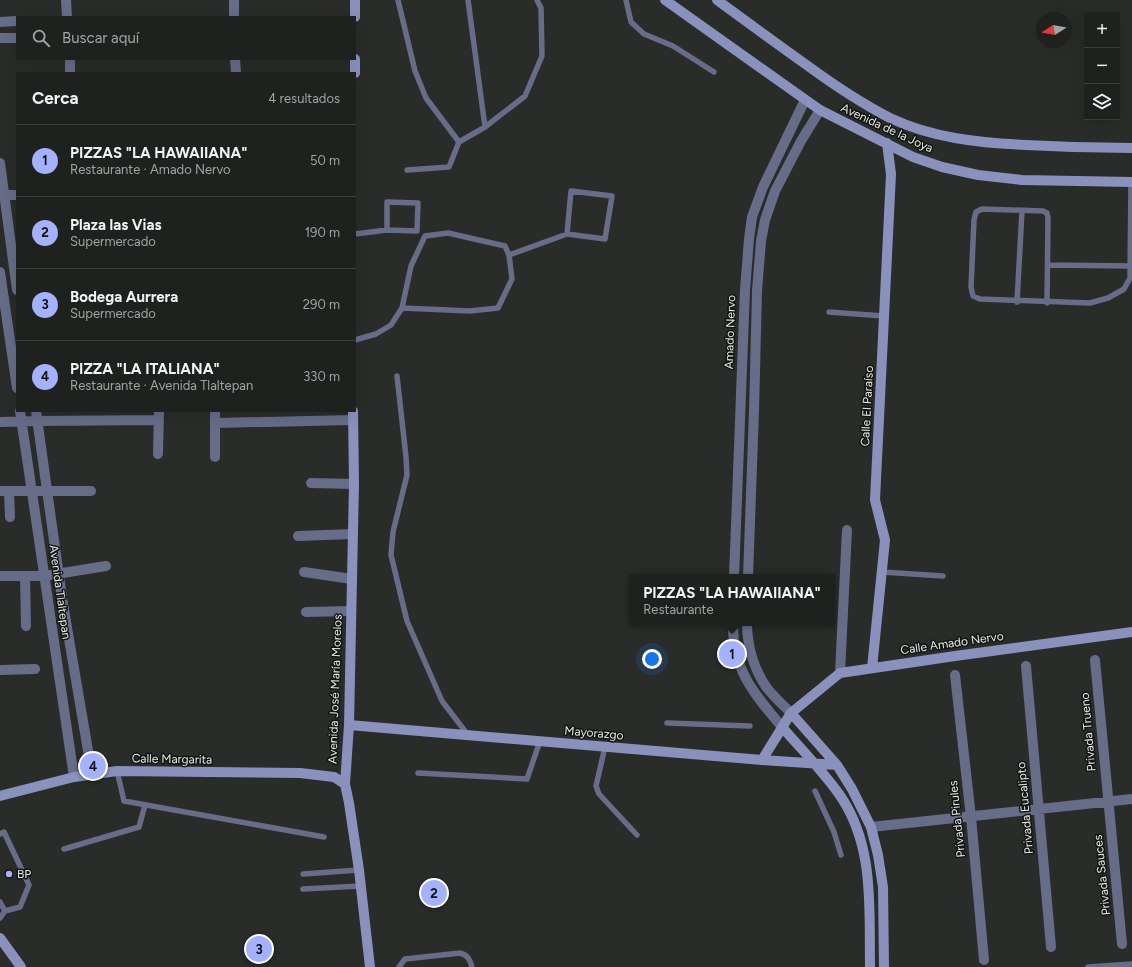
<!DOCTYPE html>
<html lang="es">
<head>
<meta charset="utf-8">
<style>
  :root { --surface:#1f211e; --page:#2c2e2b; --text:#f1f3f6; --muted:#a1a3a4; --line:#3c3e3c; --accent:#a4b1fc }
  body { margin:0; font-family:Figtree,sans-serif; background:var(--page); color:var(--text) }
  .controls { position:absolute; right:12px; top:12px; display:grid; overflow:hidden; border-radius:0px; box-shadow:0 4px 16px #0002 }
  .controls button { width:36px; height:36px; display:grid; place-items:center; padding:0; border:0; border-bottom:1px solid var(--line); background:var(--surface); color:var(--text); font:20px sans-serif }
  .compass { position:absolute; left:1036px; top:12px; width:36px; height:36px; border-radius:50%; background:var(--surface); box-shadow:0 4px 16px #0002; rotate:259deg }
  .you { position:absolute; left:652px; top:659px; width:14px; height:14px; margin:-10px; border:3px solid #fff; border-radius:50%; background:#1a73e8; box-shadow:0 0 0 6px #1a73e833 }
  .badge { display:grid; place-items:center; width:26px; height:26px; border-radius:50%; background:var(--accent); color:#111; font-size:13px; font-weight:700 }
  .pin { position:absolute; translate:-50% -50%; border:2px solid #fff; box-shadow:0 1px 4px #0006 }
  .popup { position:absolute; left:629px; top:574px; width:206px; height:52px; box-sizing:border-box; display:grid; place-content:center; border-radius:0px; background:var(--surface); filter:drop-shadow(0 1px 3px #0005); font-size:13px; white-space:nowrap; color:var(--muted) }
  .popup b { font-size:15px; color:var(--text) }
  .popup::after { content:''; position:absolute; left:50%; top:100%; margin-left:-8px; border:8px solid transparent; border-top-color:var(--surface) }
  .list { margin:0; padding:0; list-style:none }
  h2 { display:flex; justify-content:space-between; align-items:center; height:52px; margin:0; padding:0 16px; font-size:17px }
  h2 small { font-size:13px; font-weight:400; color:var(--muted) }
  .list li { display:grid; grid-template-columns:26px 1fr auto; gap:12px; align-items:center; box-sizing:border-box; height:72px; padding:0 16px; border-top:1px solid var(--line) }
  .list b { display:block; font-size:15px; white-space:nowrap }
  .list p { margin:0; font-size:13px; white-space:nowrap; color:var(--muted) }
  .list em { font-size:13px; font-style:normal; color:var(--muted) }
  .icon { flex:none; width:22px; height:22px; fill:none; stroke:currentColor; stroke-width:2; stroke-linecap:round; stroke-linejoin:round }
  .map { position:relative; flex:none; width:1132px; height:967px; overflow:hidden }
  .search { position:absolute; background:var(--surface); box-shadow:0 4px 16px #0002; left:16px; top:16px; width:340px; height:44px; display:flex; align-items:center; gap:10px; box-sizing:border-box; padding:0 14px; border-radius:0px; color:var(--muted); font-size:15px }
  .panel { position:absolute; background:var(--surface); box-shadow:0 4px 16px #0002; left:16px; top:72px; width:340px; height:340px; border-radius:0px }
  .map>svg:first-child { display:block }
</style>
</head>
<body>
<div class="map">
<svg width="1132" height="967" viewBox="0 0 1132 967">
  <rect width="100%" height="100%" fill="#292c28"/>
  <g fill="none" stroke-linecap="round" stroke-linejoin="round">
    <path stroke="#676c88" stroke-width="5.5" d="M398 0 415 71 426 98 459 142 485 127 525 96 542 56 541 8 537 0
      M468 0 485 127
      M626 0 631 22 644 34 673 46 714 72
      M407 170 449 167 459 142
      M355 234 387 230 417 231 418 203 387 202V230
      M509 255 567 234 571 191 612 196 605 239 567 234
      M1048 265 1131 266
      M1017 302 1022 211
      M1047 303 1048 218 1047 213 1043 211 982 209 976 212 974 220 971 287 973 296 980 299 1090 303 1108 298 1124 289 1130 278 1131 182
      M829 312 884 316
      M355 340 376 334 391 325 402 308 411 266 425 236 448 233 505 246 509 255 512 279 498 308 470 311 402 308
      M397 376 406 457 407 475 393 532 391 555 407 621 442 701 468 735
      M882 572 943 576
      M667 723 750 726
      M605 747 596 786 599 794 637 835
      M117 771 124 801 324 837
      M418 773 527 779 540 741
      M815 791 834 832 841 855
      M0 834 4 832 29 885 20 907 5 911
      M64 849 139 827 145 805
      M303 874 359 870
      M303 889 361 886
      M0 902 5 911 0 918
      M399 967 405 959 460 953C468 955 470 960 472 967
      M1088 967 1132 964"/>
    <path stroke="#676c88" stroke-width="10" d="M66 0 67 17
      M234 0V17
      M0 22 17 21
      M0 38H17
      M70 59V73
      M235 59 236 73
      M0 163 17 290
      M0 195H17
      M0 272 17 388
      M20 411 74 777
      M36 411 62 598 92 774
      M215 411V457
      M0 422 38 421 159 420
      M215 423 353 420
      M158 454 159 411
      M311 483 354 484
      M0 491H91
      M9 491 10 517
      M298 536 353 534
      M304 572 352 579
      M0 576H44L106 566
      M25 576 26 626
      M734 577 745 290 749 239 752 217 763 187 805 100
      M748 577 754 411 757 291 761 241 765 220 775 191 801 141 820 110
      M306 612 351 611
      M733 623C732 669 754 694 782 727
      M747 623C747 646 754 670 767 688 774 697 783 705 791 713
      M1095 660 1122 944
      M1026 666 1051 947
      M0 670 35 669
      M840 673 847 530
      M955 675 971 817 984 960
      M871 827 1132 799"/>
    <path stroke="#8991bc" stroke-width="10" d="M665 0 820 110 913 157 942 167 978 175 1022 180 1132 182
      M717 0C747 22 777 44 808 66 834 85 861 103 890 118 932 138 980 143 1026 145 1061 147 1097 148 1132 148
      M355 17V0
      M355 73V59
      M353 411 354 484 352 579 349 725 345 784 349 803 359 870 370 967
      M872 668 885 540 875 500 891 174 887 143
      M791 713 837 765 852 789 871 827 878 855 883 887 884 967
      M349 725 762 760 837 765
      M782 727C801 749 822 770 839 794 875 845 869 908 870 967
      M762 760 791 713 840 673 955 656 1132 632
      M0 796 74 777 117 771 300 773 334 777 345 784
      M0 938 21 967"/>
  </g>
  <circle fill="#a4b1fc" stroke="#121412" stroke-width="1.5" cx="9" cy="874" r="4"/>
  <g text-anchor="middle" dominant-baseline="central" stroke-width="3" stroke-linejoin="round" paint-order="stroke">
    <g font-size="12" fill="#e6e9e6" stroke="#121412">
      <text transform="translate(887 128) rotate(25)">Avenida de la Joya</text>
      <text transform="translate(730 332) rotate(-88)">Amado Nervo</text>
      <text transform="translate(867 406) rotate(-87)">Calle El Paraíso</text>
      <text transform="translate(60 592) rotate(82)">Avenida Tlaltepan</text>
      <text transform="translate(952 643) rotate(-8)">Calle Amado Nervo</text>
      <text transform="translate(335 689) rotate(-88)">Avenida José María Morelos</text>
      <text transform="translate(1088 732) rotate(-95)">Privada Trueno</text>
      <text transform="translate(594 733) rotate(5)">Mayorazgo</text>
      <text transform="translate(172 759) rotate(1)">Calle Margarita</text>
      <text transform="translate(1025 808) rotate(-95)">Privada Eucalipto</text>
      <text transform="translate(957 819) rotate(-96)">Privada Pirules</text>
      <text transform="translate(1102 875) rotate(-96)">Privada Sauces</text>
    </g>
    <g font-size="12" fill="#e6e9e6" stroke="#121412" text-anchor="start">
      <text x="17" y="874">BP</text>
    </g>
  </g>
</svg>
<div class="controls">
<button>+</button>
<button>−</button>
<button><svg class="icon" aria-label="layers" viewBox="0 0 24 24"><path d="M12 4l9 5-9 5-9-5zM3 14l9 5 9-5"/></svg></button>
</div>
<svg class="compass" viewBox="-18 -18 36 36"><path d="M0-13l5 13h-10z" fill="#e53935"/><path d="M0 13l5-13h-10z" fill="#a1a3a4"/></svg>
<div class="you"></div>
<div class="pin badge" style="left:732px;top:654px">1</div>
<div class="popup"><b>PIZZAS &quot;LA HAWAIIANA&quot;</b>Restaurante</div>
<div class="pin badge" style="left:434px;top:893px">2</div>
<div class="pin badge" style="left:259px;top:949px">3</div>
<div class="pin badge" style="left:93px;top:766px">4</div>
<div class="search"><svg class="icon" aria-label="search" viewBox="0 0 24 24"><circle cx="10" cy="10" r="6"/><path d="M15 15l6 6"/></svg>Buscar aquí</div>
<section class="panel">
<h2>Cerca<small>4 resultados</small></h2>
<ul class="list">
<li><span class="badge">1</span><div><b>PIZZAS &quot;LA HAWAIIANA&quot;</b><p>Restaurante · Amado Nervo</p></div><em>50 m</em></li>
<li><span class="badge">2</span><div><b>Plaza las Vias</b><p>Supermercado</p></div><em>190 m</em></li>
<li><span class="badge">3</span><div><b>Bodega Aurrera</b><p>Supermercado</p></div><em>290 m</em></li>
<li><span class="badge">4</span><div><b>PIZZA &quot;LA ITALIANA&quot;</b><p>Restaurante · Avenida Tlaltepan</p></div><em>330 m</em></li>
</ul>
</section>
</div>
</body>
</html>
